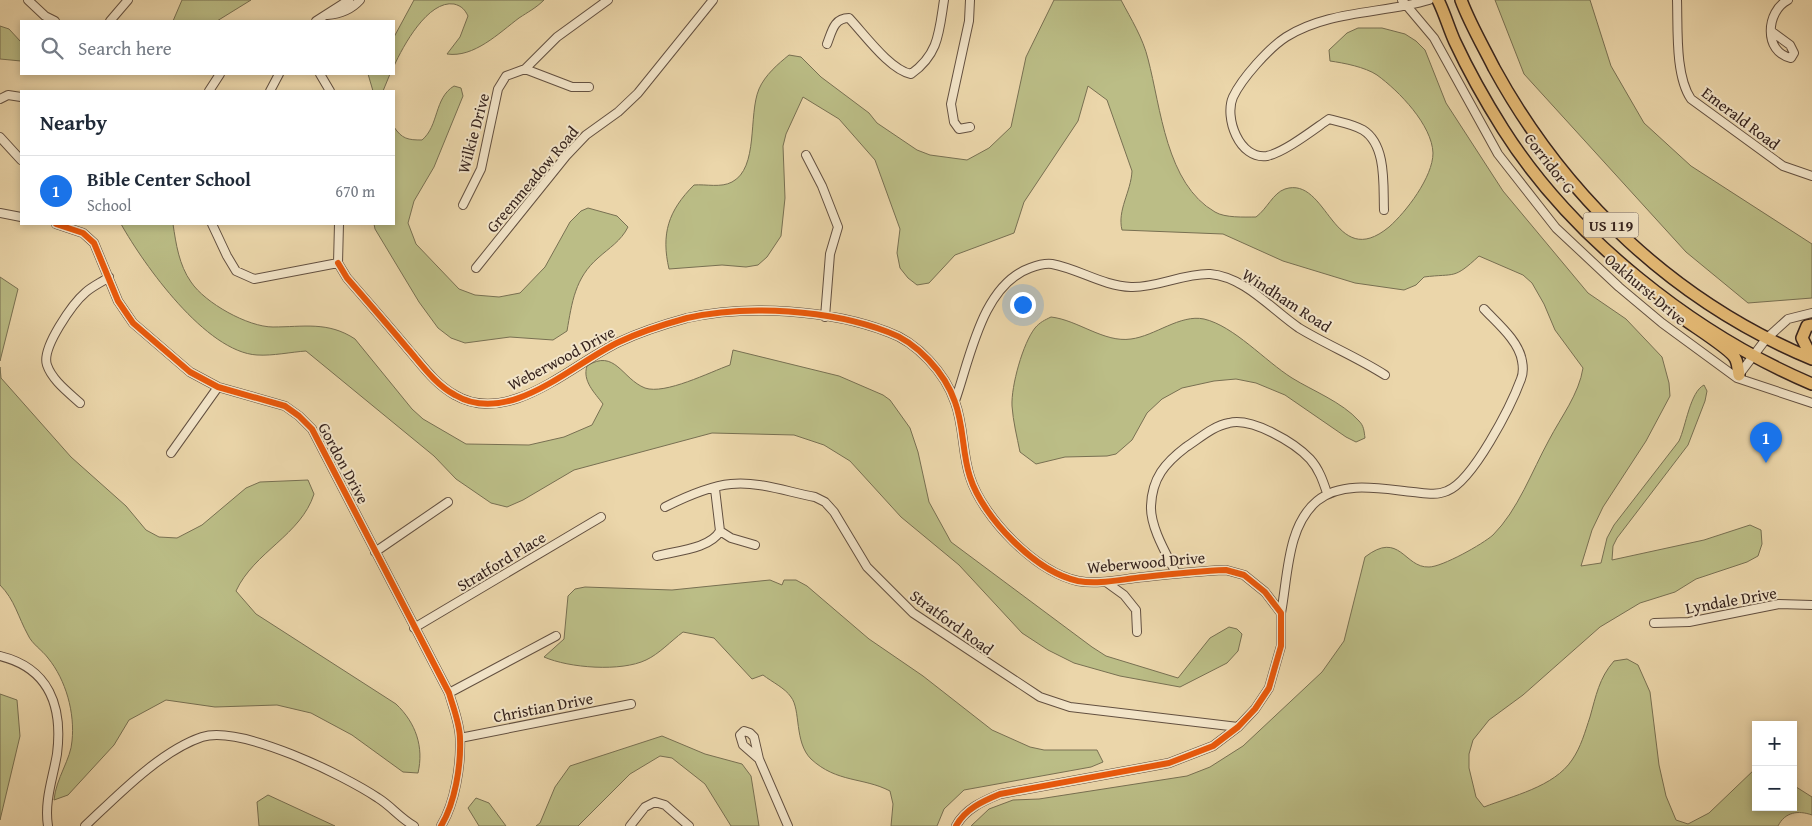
<!DOCTYPE html>
<html lang="en">
<head>
<meta charset="utf-8">
<style>
  :root { --surface:#fff; --page:#f2f2f3; --text:#1f2937; --muted:#747a83; --line:#e0e1e3; --accent:#1a73e8 }
  body { margin:0; font-family:"Gentium Book Plus",serif; background:var(--page); color:var(--text) }
  .controls { position:absolute; right:15px; bottom:15px; display:grid; overflow:hidden; border-radius:0px; box-shadow:0 2px 8px #0003 }
  .controls button { width:45px; height:45px; display:grid; place-items:center; padding:0; border:0; border-bottom:1px solid var(--line); background:var(--surface); color:var(--text); font:25px sans-serif }
  .you { position:absolute; left:1022px; top:304px; width:18px; height:18px; margin:-12px; border:4px solid #fff; border-radius:50%; background:#1a73e8; box-shadow:0 0 0 8px #1a73e833 }
  .badge { display:grid; place-items:center; width:32px; height:32px; border-radius:50%; background:var(--accent); color:#fff; font-size:16px; font-weight:700 }
  .pin { position:absolute; translate:-50% -41px; filter:drop-shadow(0 1px 2px #0008) }
  .pin::after { content:''; position:absolute; top:26px; width:18px; height:15px; background:inherit; clip-path:polygon(0 0,100% 0,50% 100%) }
  .list { margin:0; padding:0; list-style:none }
  h2 { display:flex; justify-content:space-between; align-items:center; height:65px; margin:0; padding:0 20px; font-size:21px }
  h2 small { font-size:16px; font-weight:400; color:var(--muted) }
  .list li { display:grid; grid-template-columns:32px 1fr auto; gap:15px; align-items:center; box-sizing:border-box; height:70px; padding:0 20px; border-top:1px solid var(--line) }
  .list b { display:block; font-size:19px; white-space:nowrap }
  .list p { margin:0; font-size:16px; white-space:nowrap; color:var(--muted) }
  .list em { font-size:16px; font-style:normal; color:var(--muted) }
  .icon { flex:none; width:28px; height:28px; fill:none; stroke:currentColor; stroke-width:2; stroke-linecap:round; stroke-linejoin:round }
  .map { position:relative; flex:none; width:1812px; height:826px; overflow:hidden }
  .search { position:absolute; background:var(--surface); box-shadow:0 2px 8px #0003; left:20px; top:20px; width:375px; height:55px; display:flex; align-items:center; gap:12px; box-sizing:border-box; padding:0 18px; border-radius:0px; color:var(--muted); font-size:19px }
  .panel { position:absolute; background:var(--surface); box-shadow:0 2px 8px #0003; left:20px; top:90px; width:375px; height:135px; border-radius:0px }
  .map>svg:first-child { display:block }
</style>
</head>
<body>
<div class="map">
<svg width="1812" height="826" viewBox="0 0 1812 826">
  <rect width="100%" height="100%" fill="#ebd6aa"/>
  <filter id="stains"><feTurbulence type="fractalNoise" baseFrequency=".004" numOctaves="4"/><feColorMatrix values="0 0 0 0 .2 0 0 0 0 .09 0 0 0 0 .02 0 0 0 .5 -.17"/></filter>
  <radialGradient id="worn" r=".72"><stop offset=".6" stop-color="#630" stop-opacity="0"/><stop offset="1" stop-color="#630" stop-opacity=".3"/></radialGradient>
  <path fill="#bbbd86" stroke="#787052" d="M182 0H251L217 21H173Z
    M414 0H544C536 8 528 12 519 18 499 33 474 58 447 54L460 37 468 16C465 10 462 6 454 4 428 0 403 46 394 66V37Z
    M1054 0H1121C1131 19 1143 38 1148 59 1161 108 1166 184 1215 212 1225 218 1244 217 1256 217 1267 209 1273 193 1285 189 1328 175 1333 273 1389 227 1406 212 1433 177 1433 153 1432 125 1399 91 1377 75 1365 67 1344 63 1330 61L1329 50 1347 33 1358 28H1382L1405 34 1416 41 1425 50 1446 103 1503 191 1588 293 1626 319 1662 357 1669 383 1670 396 1646 441 1603 507 1592 530 1581 566 1601 563 1607 538 1614 525 1679 441C1686 426 1690 392 1704 385L1707 391 1705 401 1688 445 1617 538 1613 546 1612 560 1704 540 1750 525 1761 530 1762 544 1758 556 1747 562 1696 579 1675 592 1640 603 1600 627 1523 695 1489 720 1473 740 1469 754V768L1476 797 1484 807C1512 796 1554 787 1572 760 1581 747 1585 732 1590 717 1596 696 1599 678 1614 661L1627 659 1638 665 1650 692 1659 765 1666 796 1676 820 1688 824 1709 813 1756 768V807H1793V785L1812 797V815C1798 810 1785 812 1778 826H971L989 809 1013 800 1039 799 1187 776 1210 767 1243 746 1322 672 1344 641 1365 557C1400 530 1404 568 1429 567 1442 567 1483 544 1493 535 1518 510 1532 471 1549 440 1561 417 1579 394 1583 368L1555 330 1544 304 1532 283 1523 275 1479 256C1453 280 1456 273 1424 277L1416 285 1404 290 1355 283 1283 261 1223 234 1122 230C1117 210 1131 192 1132 171L1107 100 1088 86 1078 121 1024 202 1014 233 955 255 929 283 917 285 908 278 900 268 897 253 900 229 875 160 839 119 803 97 786 134 783 146 785 198 781 236 767 257 758 265 746 267 722 265 669 269C661 234 668 211 694 185 706 184 721 188 732 182 759 168 748 115 759 89 765 75 778 64 789 55L801 57 821 77 869 113 877 123 917 150 930 155 967 160 989 148 1011 127 1026 57Z
    M1495 0H1590L1611 66 1644 123 1691 166 1812 244V298L1748 303 1686 252 1524 74Z
    M0 26 9 29 21 42V61L0 59Z
    M368 74H390L383 91H373Z
    M454 86 461 88 463 96 434 167 414 201 408 223 416 244 459 289 475 295 499 297 520 293 545 267 570 222 581 211 588 208 617 216 628 227C621 241 609 248 598 258 575 278 572 302 567 331L553 340 510 337 465 343 451 338 438 328 419 302 375 229 374 224H394V127C402 139 408 140 422 140 439 126 434 98 454 86Z
    M121 224H173C176 244 179 265 191 282 205 303 248 327 273 327 303 327 328 321 355 339L412 409 423 419 466 444 529 445 564 437 592 425 603 404C595 393 582 381 587 366 615 348 622 379 645 388 665 395 710 372 730 365L733 350 839 376 883 395 890 400 910 428 918 452 929 502 951 542 1092 647 1106 656 1178 678 1210 638 1229 627 1237 629 1242 634 1238 651 1227 663 1180 687 1120 676 1074 663 1048 650 1022 633 959 565 901 517 850 461 824 445 794 435 712 433 574 470 523 500 507 507 491 503 456 479 434 456 306 351C291 352 273 356 257 355 206 352 144 265 121 224Z
    M0 277 18 289 0 361Z
    M1051 317C1078 320 1104 343 1131 339 1155 336 1180 314 1204 319 1234 326 1265 361 1292 378 1313 391 1342 402 1359 421 1364 426 1364 431 1365 438L1356 442 1346 437 1285 395 1256 383 1236 379 1214 381 1182 388 1162 399 1147 413 1132 440 1116 454 1107 456 1065 457 1036 464 1020 452C1017 437 1013 421 1012 406 1011 386 1023 343 1035 328 1040 322 1045 320 1051 317Z
    M0 367 1 378 71 457 126 506 146 530 159 537 177 538 202 525 246 488 260 482 308 480 314 494C301 535 254 552 236 591L256 614 396 704C416 723 424 747 418 773L403 772 352 735 311 713 277 705 215 707 166 700 129 720 114 745 68 795 54 800C56 778 71 759 72 741 75 713 66 680 48 658 42 650 32 644 28 635 18 617 15 600 0 585Z
    M770 580 782 585 784 580H796L807 586 869 639 923 676 992 730 1030 747 1044 750H1097L1103 762 1091 767 964 790 944 809 937 826H891L893 804 890 791C863 777 837 783 811 759 794 742 801 710 791 697 785 688 772 682 763 675L752 679 714 638 683 632C671 641 659 654 646 660 621 672 569 668 544 657L564 639 568 596 575 589 585 587 672 590Z
    M0 694 17 700 20 736 0 820Z
    M662 736 705 754 742 764 751 776 759 826H731L705 784 672 758 660 756 630 774 578 826H536L540 823 555 787 570 766Z
    M268 795 335 826H259L257 802Z
    M476 798 489 803 506 826H479L468 808Z"/>
  <g fill="none" stroke-linecap="round" stroke-linejoin="round">
    <defs>
      <path id="minor" d="M28 0 45 16 55 21
        M970 0 969 21 951 104 954 122 959 129 970 127
        M1402 0 1434 38 1498 154 1556 228 1619 287 1662 323 1737 378 1812 403
        M1677 0C1678 28 1675 76 1691 99L1783 166 1812 176
        M327 15C341 14 351 10 360 0
        M110 21 128 0
        M316 21 349 0
        M1771 31 1790 45 1794 53 1791 58C1763 52 1766 11 1788 0
        M827 44C832 31 834 18 849 18 865 35 890 70 911 74 939 54 939 32 944 0
        M525 69 572 87H589
        M320 74 330 91
        M209 91 220 74
        M270 91 279 74
        M0 99 8 95 21 97
        M0 137 21 160
        M806 155 822 186 838 227 830 254 825 317
        M463 205 481 169 498 89 506 76 525 69 557 37 608 0
        M1384 210C1383 186 1387 145 1363 130 1353 124 1340 122 1329 119 1313 130 1285 152 1267 156 1239 160 1224 117 1233 97 1242 78 1269 48 1286 37 1329 10 1382 14 1429 0
        M0 213 21 217
        M56 224 83 233 94 243 118 301 133 323 190 372 218 387 285 406 299 416 312 429 449 693C453 707 460 724 460 739 461 766 455 803 441 826
        M212 224 227 256 236 271 254 279 338 263
        M338 263 347 278C367 301 388 325 408 349 422 365 435 384 455 395 509 427 572 364 619 342 640 332 665 324 687 318 747 304 831 310 888 332 917 342 945 373 955 402 964 426 962 453 970 477 983 518 1036 572 1078 581 1099 585 1122 579 1144 577 1171 574 1198 571 1226 570L1244 575 1265 592 1281 613V646L1269 688 1255 709 1238 727 1213 746 1169 763 1000 794C983 801 965 809 956 826
        M338 263 339 224
        M476 268 566 156 586 135 618 112 638 93 713 0
        M1738 376 1766 339 1788 319 1812 313
        M955 401C970 359 982 285 1030 268 1038 265 1044 263 1052 264 1079 269 1103 286 1131 287 1157 288 1184 273 1210 274 1245 277 1271 309 1299 328 1327 345 1357 357 1385 375
        M80 403C68 392 52 380 47 365 41 348 73 303 86 292 93 286 102 282 109 277
        M171 453 218 387
        M715 489 720 531
        M665 507C685 497 709 486 731 484 758 481 788 492 815 497L825 502 834 512 867 567 913 613 1040 697 1070 707 1238 727
        M720 531 731 538 755 545
        M375 552 448 502
        M657 556C675 551 710 549 720 531
        M1176 573C1167 555 1150 527 1151 506 1152 478 1165 463 1186 447 1200 438 1213 426 1229 423 1252 417 1295 443 1310 459 1319 469 1323 481 1327 493
        M1106 582 1124 595 1136 610 1137 632
        M1281 613C1288 576 1287 526 1317 501 1342 480 1383 489 1413 492 1424 493 1436 496 1447 491 1473 481 1511 406 1521 379 1523 374 1523 366 1522 361 1519 341 1497 323 1484 309
        M1654 623 1689 622 1779 604 1812 605
        M414 628 601 517
        M0 656C49 668 63 706 57 754 53 778 44 801 48 826
        M449 693 556 636
        M460 738 631 704
        M759 759 743 745 740 735 744 731 750 733 754 737 759 759 788 826
        M85 826C116 797 160 751 202 737 241 725 344 775 378 798 391 806 400 818 414 826
        M630 826 645 807 655 802 665 805 689 826"/>
      <path id="highway" d="M1438 0C1445 14 1449 29 1455 42 1469 72 1486 102 1503 129 1572 238 1694 334 1812 384
        M1461 0C1470 24 1483 46 1494 68 1565 198 1675 302 1812 359
        M1680 316C1691 325 1733 350 1736 360 1738 364 1738 371 1739 375
        M1812 325 1807 326 1802 338 1808 350 1812 352"/>
    </defs>
    <use href="#minor" stroke="#635040" stroke-width="10"/>
    <use href="#highway" stroke="#36231d" stroke-width="14"/>
    <use href="#minor" stroke="#f2e4c8" stroke-width="8"/>
    <use href="#highway" stroke="#e6bb75" stroke-width="11"/>
    <defs>
      <path id="cycleway" d="M56 224 83 233 94 243 118 301 133 323 190 372 218 387 285 406 299 416 312 429 449 693C453 707 460 724 460 739 461 766 455 803 441 826
        M338 263 347 278C367 301 388 325 408 349 422 365 435 384 455 395 509 427 572 364 619 342 640 332 665 324 687 318 747 304 831 310 888 332 917 342 945 373 955 402 964 426 962 453 970 477 983 518 1036 572 1078 581 1099 585 1122 579 1144 577 1171 574 1198 571 1226 570L1244 575 1265 592 1281 613V646L1269 688 1255 709 1238 727 1213 746 1169 763 1000 794C983 801 965 809 956 826"/>
    </defs>
    <use href="#cycleway" stroke="#f2e4c8" stroke-width="9"/>
    <use href="#cycleway" stroke="#e8590c" stroke-width="6"/>
  </g>
  <g text-anchor="middle" dominant-baseline="central" stroke-width="4" stroke-linejoin="round" paint-order="stroke">
    <rect fill="#f2e4c8" stroke="#6e5d50" stroke-width="1" x="1583.5" y="212.5" width="55" height="25" rx="4"/>
    <g font-size="15" font-weight="bold" fill="#36231d">
      <text x="1611" y="225">US 119</text>
    </g>
    <g font-size="16" fill="#36231d" stroke="#f2e4c8">
      <text transform="translate(1741 118) rotate(37)">Emerald Road</text>
      <text transform="translate(473 133) rotate(-75)">Wilkie Drive</text>
      <text transform="translate(1550 163) rotate(52)">Corridor G</text>
      <text transform="translate(532 179) rotate(-50)">Greenmeadow Road</text>
      <text transform="translate(1646 289) rotate(40)">Oakhurst Drive</text>
      <text transform="translate(1287 300) rotate(33)">Windham Road</text>
      <text transform="translate(561 358) rotate(-28)">Weberwood Drive</text>
      <text transform="translate(344 463) rotate(62)">Gordon Drive</text>
      <text transform="translate(501 561) rotate(-31)">Stratford Place</text>
      <text transform="translate(1146 562) rotate(-5)">Weberwood Drive</text>
      <text transform="translate(1731 600) rotate(-10)">Lyndale Drive</text>
      <text transform="translate(952 622) rotate(36)">Stratford Road</text>
      <text transform="translate(543 707) rotate(-11)">Christian Drive</text>
    </g>
  </g>
  <rect width="100%" height="100%" filter="url(#stains)"/>
  <rect width="100%" height="100%" fill="url(#worn)"/>
</svg>
<div class="controls">
<button>+</button>
<button>−</button>
</div>
<div class="you"></div>
<div class="pin badge" style="left:1766px;top:463px">1</div>
<div class="search"><svg class="icon" aria-label="search" viewBox="0 0 24 24"><circle cx="10" cy="10" r="6"/><path d="M15 15l6 6"/></svg>Search here</div>
<section class="panel">
<h2>Nearby<small></small></h2>
<ul class="list">
<li><span class="badge">1</span><div><b>Bible Center School</b><p>School</p></div><em>670 m</em></li>
</ul>
</section>
</div>
</body>
</html>
